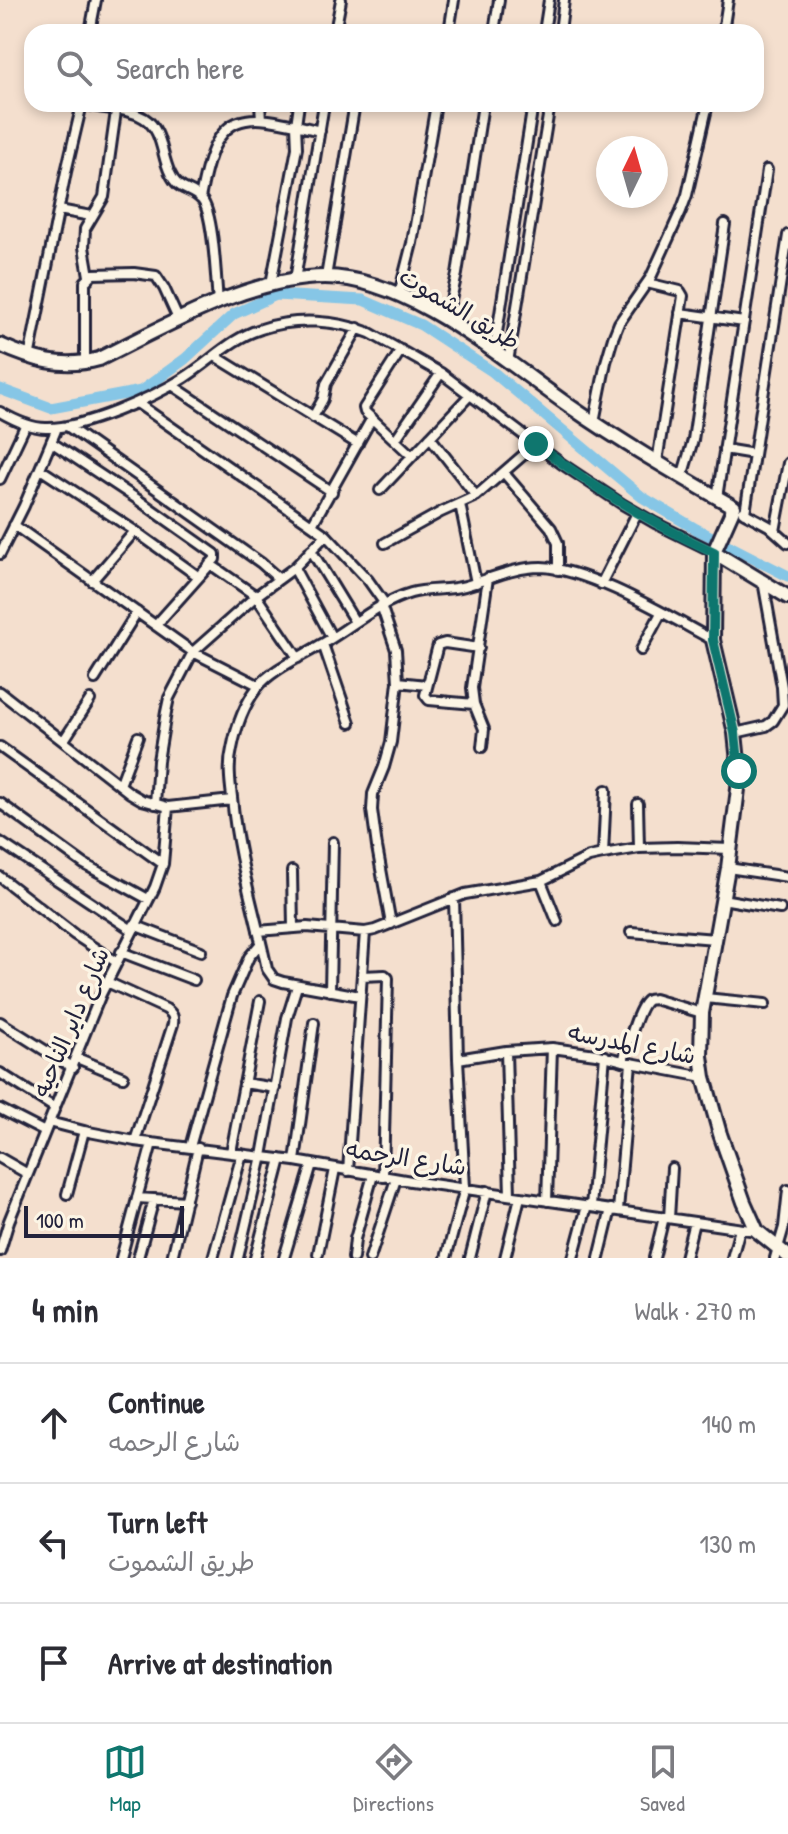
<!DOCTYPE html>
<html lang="en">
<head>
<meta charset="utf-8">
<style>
  :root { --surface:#fff; --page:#f7f7f7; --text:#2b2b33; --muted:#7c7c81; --line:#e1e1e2; --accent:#0f766e }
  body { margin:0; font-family:"Patrick Hand","Playpen Sans Arabic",sans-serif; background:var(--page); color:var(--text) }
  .compass { position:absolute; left:596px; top:136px; width:72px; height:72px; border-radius:50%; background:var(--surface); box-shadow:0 4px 12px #0003; rotate:5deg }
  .scale { position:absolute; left:24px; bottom:20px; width:160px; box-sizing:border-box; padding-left:8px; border:4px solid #22223b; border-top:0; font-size:22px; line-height:28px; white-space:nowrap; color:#22223b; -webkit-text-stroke:6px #fcf5e5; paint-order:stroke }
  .stop { position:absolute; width:24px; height:24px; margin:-18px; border:6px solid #0f766e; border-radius:50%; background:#fff }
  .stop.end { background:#0f766e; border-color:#fff; box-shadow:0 2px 8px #0008 }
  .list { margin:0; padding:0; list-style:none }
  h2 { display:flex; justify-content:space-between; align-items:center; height:104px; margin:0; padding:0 32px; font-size:34px }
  h2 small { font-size:26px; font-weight:400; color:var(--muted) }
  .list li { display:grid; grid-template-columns:52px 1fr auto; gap:24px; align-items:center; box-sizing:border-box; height:120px; padding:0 32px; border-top:2px solid var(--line) }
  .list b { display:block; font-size:30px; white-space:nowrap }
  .list p { margin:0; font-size:26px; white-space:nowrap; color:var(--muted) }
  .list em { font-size:26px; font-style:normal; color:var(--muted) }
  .icon { flex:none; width:44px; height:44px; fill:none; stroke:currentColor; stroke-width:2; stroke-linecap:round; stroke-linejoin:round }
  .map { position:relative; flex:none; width:788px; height:1258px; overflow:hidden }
  .search { position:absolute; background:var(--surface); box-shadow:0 4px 12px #0003; left:24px; right:24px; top:24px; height:88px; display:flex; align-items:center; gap:20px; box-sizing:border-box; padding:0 28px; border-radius:24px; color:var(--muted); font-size:30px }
  .sheet { height:464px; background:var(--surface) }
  nav { display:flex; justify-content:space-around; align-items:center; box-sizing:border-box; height:112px; border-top:2px solid var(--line); background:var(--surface); font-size:22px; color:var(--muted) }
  nav a { display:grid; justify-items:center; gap:4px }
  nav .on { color:var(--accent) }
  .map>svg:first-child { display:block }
</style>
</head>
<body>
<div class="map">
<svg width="788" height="1258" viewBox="0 0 788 1258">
  <rect width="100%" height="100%" fill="#f4dfce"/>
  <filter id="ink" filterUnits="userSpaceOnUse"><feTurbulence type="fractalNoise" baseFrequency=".0125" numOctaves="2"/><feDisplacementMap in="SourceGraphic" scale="16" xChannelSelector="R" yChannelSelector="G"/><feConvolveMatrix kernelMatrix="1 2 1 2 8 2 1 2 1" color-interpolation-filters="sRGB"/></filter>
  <g filter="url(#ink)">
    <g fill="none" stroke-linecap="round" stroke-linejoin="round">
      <path stroke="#86c6e6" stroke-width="11" d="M0 389 51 408 141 391 185 359 234 314 276 295 363 300 421 325 493 372 642 497 696 529 788 576"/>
      <defs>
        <path id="street" d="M90 32 96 0
          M335 32 341 0
          M449 32 454 0
          M494 32 499 0
          M544 32 549 0
          M560 32 564 0
          M723 32 728 0
          M85 104C104 111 124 106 144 118 163 130 161 155 170 173 179 193 191 187 202 200 214 214 216 282 218 303
          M260 104 261 119
          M299 104 296 125 320 131
          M200 198C206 171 212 125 246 120 262 117 280 122 296 125L297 148 271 284
          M59 210 91 216
          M89 276 84 247 85 229 104 197 117 104
          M326 277 354 109
          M295 280 324 104
          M647 283 680 291 683 296 657 462
          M399 294 412 243 436 104
          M680 313 744 322
          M445 319 449 308 457 274 483 104
          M401 350 364 408 365 412 412 456
          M494 352 533 104
          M215 356 358 444
          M29 358 66 172 82 104
          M508 362 550 104
          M85 363V282L93 274 134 273 156 276 164 288 179 321
          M172 385 332 492
          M137 403 326 535 368 580 385 604
          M0 412C14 420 30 428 46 428 83 429 152 398 184 378 210 362 231 338 261 329 296 317 337 320 370 333L441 373 562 464 622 504 655 523 714 552
          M313 417 323 399 326 384 358 328
          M594 422 606 362 613 338 619 323 651 277 681 211 687 195 708 104
          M67 426 261 563 279 579
          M430 437 476 496
          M395 440 441 373
          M51 442 137 499 215 554V559L156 625
          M724 449 754 454
          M40 469 135 531 199 577
          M504 473 551 528 558 543V570
          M682 477 693 440 725 224
          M0 479 26 424
          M380 490 470 395
          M717 498 767 170
          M460 504 476 583
          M743 512 769 526 788 543
          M745 513 788 235
          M14 525 193 652 258 685
          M312 525 372 418
          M775 531 788 463
          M385 543 441 512 476 496 536 444
          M311 550 355 622
          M0 554 24 506 57 428
          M210 564 256 596 298 658
          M294 568 332 638
          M92 581 135 531
          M601 584 637 513
          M381 605 396 650 398 682 391 742 384 767 373 794 372 810 377 847 391 924
          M323 644 350 723
          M641 650 661 613
          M95 679 137 612
          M398 682 427 685
          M0 692 130 793 142 800 168 807 232 800
          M474 704 429 700 425 695 438 645 445 643 479 648
          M735 733 766 726 773 721 783 705 782 687 763 581
          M64 740 90 700
          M0 747 163 864
          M482 747 484 729 474 704 472 688 488 578
          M120 785 138 737
          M0 803 84 864 148 899
          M155 804 158 761 166 712 169 698 193 652 256 596 294 568 326 535
          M638 804 639 848
          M0 842 132 930
          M603 854 606 790
          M728 868 788 877
          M292 871 293 928
          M0 877 75 935 116 962
          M541 881 557 921
          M722 899 780 909
          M134 925 201 951
          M258 931 307 927 365 932 375 930 465 894 541 881 589 857 603 854 639 848 677 847 730 849
          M631 932 715 939
          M121 952 194 980
          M362 976 385 975 388 978 383 1177
          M107 982 166 1009C173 1014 174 1017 173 1024L135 1141
          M330 991 333 842
          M360 996 283 982 274 979 267 969C255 912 237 856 232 797 230 781 228 765 232 749 236 728 244 705 257 688 270 670 303 656 322 644 352 627 377 603 411 593 428 588 447 591 465 586 490 579 514 567 541 567 590 569 668 616 713 640
          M705 998 765 1004
          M0 1022 73 1068
          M506 1051 510 1195
          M77 1058 123 1077
          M458 1059 506 1051 552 1048 596 1054 631 1063 704 1077
          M623 1061C627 1049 638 1005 648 1000 650 999 652 1000 654 999L702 1013
          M0 1073 55 1108
          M244 1083 275 1088
          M0 1109 45 1132
          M49 1122 84 1131 135 1141 295 1161 411 1181 757 1231
          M190 1147 232 996 249 957 261 943
          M231 1152 260 1001
          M0 1158 28 1174
          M295 1161 314 1023
          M348 1171 365 932
          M67 1194 84 1131
          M137 1198 186 1201
          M547 1201 552 1048
          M591 1206 605 1056
          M618 1210 631 1063
          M669 1218 672 1168
          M0 1251 9 1221 101 994 155 887 163 864 168 807
          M318 1254 335 1169
          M121 1258 152 1143
          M138 1258 154 1199
          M172 1258 198 1148
          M213 1258 242 1154
          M238 1258 262 1156 287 1018 297 986
          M255 1258 281 1159
          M284 1258 312 1164
          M353 1258 355 1239 373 1175
          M370 1258 396 1179
          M446 1258 465 1188 458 1059 454 898
          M470 1258 487 1191
          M505 1258 520 1197
          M573 1258 587 1206
          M599 1258 611 1209
          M654 1258 664 1217
          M685 1258 694 1222
          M732 1258 740 1229
          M775 1258 784 1227 788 1190"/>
        <path id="secondary" d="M0 345C33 360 63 369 99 359 166 326 250 277 325 277 409 277 502 359 568 405 621 442 678 475 734 507L714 552 713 640 735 733 739 771 738 789 728 868 702 1013 701 1056 704 1077 720 1134 744 1202 757 1231 788 1256
          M714 552 788 597"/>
      </defs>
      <use href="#street" stroke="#22223b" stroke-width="14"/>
      <use href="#secondary" stroke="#22223b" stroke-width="18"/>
      <use href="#street" stroke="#fcf5e5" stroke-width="8"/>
      <use href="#secondary" stroke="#fcf5e5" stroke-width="12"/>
    </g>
  </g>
  <g fill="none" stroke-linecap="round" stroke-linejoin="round" filter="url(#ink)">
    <path stroke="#0f766e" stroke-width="10" d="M536 444C592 487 650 523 714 552L713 640 735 733 739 771"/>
  </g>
  <g text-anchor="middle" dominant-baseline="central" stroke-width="7" stroke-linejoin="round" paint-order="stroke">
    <g font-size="24" fill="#22223b" stroke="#fcf5e5">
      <text transform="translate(460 308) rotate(31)">طريق الشموت</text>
      <text transform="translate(70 1022) rotate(-67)">شارع داير الناحيه</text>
      <text transform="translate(632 1043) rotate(11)">شارع المدرسه</text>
      <text transform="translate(406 1157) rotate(9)">شارع الرحمه</text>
    </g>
  </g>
</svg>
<svg class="compass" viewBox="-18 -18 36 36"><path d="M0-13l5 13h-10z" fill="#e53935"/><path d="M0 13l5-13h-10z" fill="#7c7c81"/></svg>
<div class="scale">100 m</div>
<div class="stop" style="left:739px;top:771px"></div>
<div class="stop end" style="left:536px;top:444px"></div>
<div class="search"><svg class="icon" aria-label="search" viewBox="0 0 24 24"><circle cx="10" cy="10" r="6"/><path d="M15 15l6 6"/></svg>Search here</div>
</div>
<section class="sheet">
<h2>4 min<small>Walk · 270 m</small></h2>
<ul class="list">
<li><svg class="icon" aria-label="ahead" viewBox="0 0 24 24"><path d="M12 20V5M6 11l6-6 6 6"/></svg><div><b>Continue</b><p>شارع الرحمه</p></div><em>140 m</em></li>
<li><svg class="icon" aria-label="left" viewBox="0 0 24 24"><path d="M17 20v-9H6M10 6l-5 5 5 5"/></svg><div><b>Turn left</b><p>طريق الشموت</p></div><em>130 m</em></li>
<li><svg class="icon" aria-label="arrive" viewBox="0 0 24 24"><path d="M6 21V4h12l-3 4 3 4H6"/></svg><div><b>Arrive at destination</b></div></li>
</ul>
</section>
<nav>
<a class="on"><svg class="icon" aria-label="map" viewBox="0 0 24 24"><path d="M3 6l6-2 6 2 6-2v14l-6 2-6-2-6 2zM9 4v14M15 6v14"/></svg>Map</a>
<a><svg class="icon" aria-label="directions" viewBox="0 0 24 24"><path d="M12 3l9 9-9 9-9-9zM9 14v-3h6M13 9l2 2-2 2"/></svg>Directions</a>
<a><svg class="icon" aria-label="saved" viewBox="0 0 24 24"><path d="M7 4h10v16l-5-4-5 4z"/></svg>Saved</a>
</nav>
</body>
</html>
